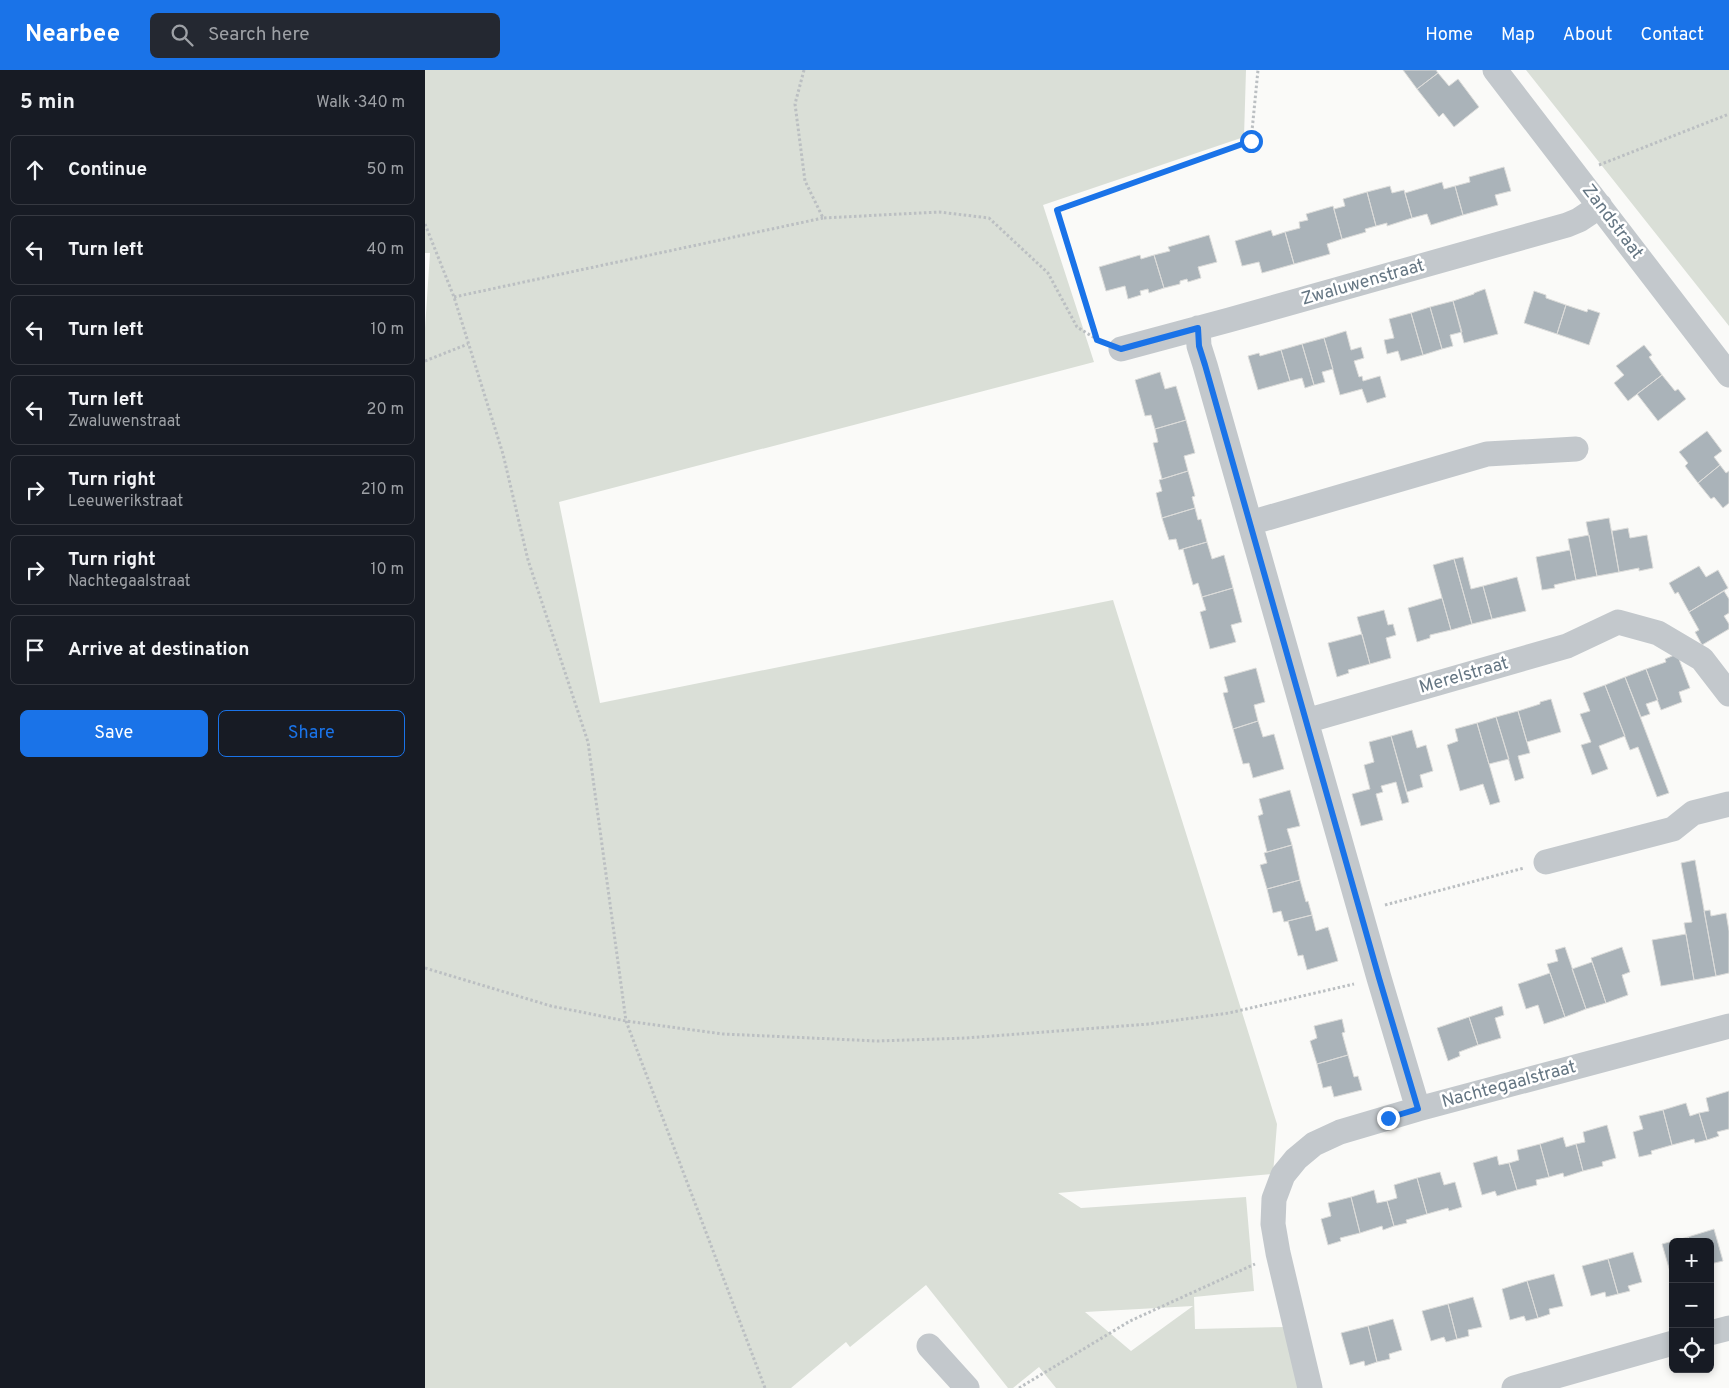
<!DOCTYPE html>
<html lang="en">
<head>
<meta charset="utf-8">
<style>
  :root { --surface:#171b24; --page:#242831; --text:#f1f3f6; --muted:#9ea1a6; --line:#363941; --accent:#1a73e8 }
  body { margin:0; font-family:Overpass,sans-serif; background:var(--page); color:var(--text) }
  .controls { position:absolute; right:15px; bottom:15px; display:grid; overflow:hidden; border-radius:8px; box-shadow:0 2px 8px #0003 }
  .controls button { width:45px; height:45px; display:grid; place-items:center; padding:0; border:0; border-bottom:1px solid var(--line); background:var(--surface); color:var(--text); font:25px sans-serif }
  .stop { position:absolute; width:15px; height:15px; margin:-11px; border:4px solid #1a73e8; border-radius:50%; background:#fff }
  .stop.end { background:#1a73e8; border-color:#fff; box-shadow:0 1px 5px #0008 }
  .list { margin:0; padding:0; list-style:none }
  h2 { display:flex; justify-content:space-between; align-items:center; height:65px; margin:0; padding:0 20px; font-size:21px }
  h2 small { font-size:16px; font-weight:400; color:var(--muted) }
  .list li { display:grid; grid-template-columns:32px 1fr auto; gap:15px; align-items:center; box-sizing:border-box; height:70px; margin:0 10px 10px; padding:0 10px; border:1px solid var(--line); border-radius:8px }
  .list b { display:block; font-size:19px; white-space:nowrap }
  .list p { margin:0; font-size:16px; white-space:nowrap; color:var(--muted) }
  .list em { font-size:16px; font-style:normal; color:var(--muted) }
  .actions { display:flex; gap:10px; padding:15px 20px }
  .actions a { flex:1; padding:11px 0; border:1px solid var(--accent); border-radius:8px; text-align:center; font-size:18px; color:var(--accent) }
  .actions .main { background:var(--accent); color:#fff }
  .icon { flex:none; width:28px; height:28px; fill:none; stroke:currentColor; stroke-width:2; stroke-linecap:round; stroke-linejoin:round }
  .map { position:relative; flex:none; width:1304px; height:1318px; overflow:hidden }
  header { display:flex; align-items:center; gap:30px; box-sizing:border-box; height:70px; padding:0 25px; background:var(--accent); color:#fff }
  header strong { font-size:24px }
  nav { display:flex; gap:28px; margin-inline-start:auto; font-size:18px }
  .search { width:350px; height:45px; background:var(--page); display:flex; align-items:center; gap:12px; box-sizing:border-box; padding:0 18px; border-radius:8px; color:var(--muted); font-size:19px }
  main { display:flex }
  aside { flex:1; background:var(--surface) }
  .map>svg:first-child { display:block }
</style>
</head>
<body>
<header>
<strong>Nearbee</strong>
<div class="search"><svg class="icon" aria-label="search" viewBox="0 0 24 24"><circle cx="10" cy="10" r="6"/><path d="M15 15l6 6"/></svg>Search here</div>
<nav><a>Home</a><a>Map</a><a>About</a><a>Contact</a></nav>
</header>
<main>
<aside>
<h2>5 min<small>Walk · 340 m</small></h2>
<ul class="list">
<li><svg class="icon" aria-label="ahead" viewBox="0 0 24 24"><path d="M12 20V5M6 11l6-6 6 6"/></svg><div><b>Continue</b></div><em>50 m</em></li>
<li><svg class="icon" aria-label="left" viewBox="0 0 24 24"><path d="M17 20v-9H6M10 6l-5 5 5 5"/></svg><div><b>Turn left</b></div><em>40 m</em></li>
<li><svg class="icon" aria-label="left" viewBox="0 0 24 24"><path d="M17 20v-9H6M10 6l-5 5 5 5"/></svg><div><b>Turn left</b></div><em>10 m</em></li>
<li><svg class="icon" aria-label="left" viewBox="0 0 24 24"><path d="M17 20v-9H6M10 6l-5 5 5 5"/></svg><div><b>Turn left</b><p>Zwaluwenstraat</p></div><em>20 m</em></li>
<li><svg class="icon" aria-label="right" viewBox="0 0 24 24"><path d="M7 20v-9h11M14 6l5 5-5 5"/></svg><div><b>Turn right</b><p>Leeuwerikstraat</p></div><em>210 m</em></li>
<li><svg class="icon" aria-label="right" viewBox="0 0 24 24"><path d="M7 20v-9h11M14 6l5 5-5 5"/></svg><div><b>Turn right</b><p>Nachtegaalstraat</p></div><em>10 m</em></li>
<li><svg class="icon" aria-label="arrive" viewBox="0 0 24 24"><path d="M6 21V4h12l-3 4 3 4H6"/></svg><div><b>Arrive at destination</b></div></li>
</ul>
<div class="actions"><a class="main">Save</a><a>Share</a></div>
</aside>
<div class="map">
<svg width="1304" height="1318" viewBox="0 0 1304 1318">
  <rect width="100%" height="100%" fill="#fafaf8"/>
  <path fill="#dadfd7" fill-rule="evenodd" d="M0 0H821L819 67 618 135 669 292 134 432 175 633 688 530 852 1054 848 1104 633 1123 656 1138 821 1127 829 1221 769 1227 770 1259 862 1257 876 1318H631L614 1297 588 1318H583L501 1215 425 1277 421 1272 366 1318H0V258L5 183H0ZM768 1236 706 1281 660 1242Z
    M1101 0H1304V256Z"/>
  <path fill="#aab3b9" stroke="#dcdcda" d="M978 0H1011L1013 3 992 19Z
    M1013 3 1024 16 1033 9 1054 37 1029 57 1018 43 1014 47 992 19Z
    M1079 97 1086 121 1070 125 1073 135 1038 145 1030 116 1045 112 1044 107Z
    M1017 112 1019 119 1030 116 1038 145 1006 155 1002 144 987 148 980 123Z
    M965 116 967 123 979 120 987 148 962 156V153L951 156 942 122Z
    M942 122 951 156 940 159 941 162 917 169 909 139 920 136 918 129Z
    M908 136 917 169 902 174 905 184 869 194 860 162 875 158 874 152 883 150 881 144Z
    M846 160 848 166 860 162 869 194 837 203 834 192 817 196 810 171Z
    M784 165 792 192 773 197 776 208 763 212 762 209 755 211V214L739 218 729 185 745 181 743 177Z
    M715 185 716 189 729 185 739 218 724 223 723 219 715 221 716 225 703 229 700 216 681 221 674 197Z
    M1060 219 1073 264 1039 273 1028 231 1049 224V223Z
    M1109 221 1121 225V228L1141 235 1132 264 1099 253Z
    M1028 231 1037 262 1025 265 1028 276 1017 279 1005 237Z
    M1141 235 1162 242 1163 239 1175 243 1164 275 1132 264Z
    M1005 237 1017 279 998 285 986 243Z
    M986 243 998 285 976 291 973 281 962 284 959 270 969 268 964 249Z
    M921 261 926 280 936 277 939 288 929 291 934 307 937 306 938 311 955 306 961 327 942 333 937 319 915 325 899 268Z
    M899 268 908 299 897 302 900 312 889 315 877 274Z
    M877 274 889 315 880 318 877 308 865 311 856 280Z
    M1219 275 1227 285 1224 287 1237 305 1203 331 1189 313 1199 305 1191 296Z
    M856 280 865 311 833 320 823 286 834 283 835 286Z
    M735 302 740 319 751 316 761 350 730 359 726 345 720 346 710 310Z
    M1237 305 1250 321 1253 319 1261 329 1233 351 1212 324Z
    M761 350 770 383 759 386 763 401 737 409 728 373 733 372 730 359Z
    M1282 361 1297 381 1289 387 1295 395 1273 413 1260 396 1263 393 1254 382Z
    M1295 395 1301 403 1304 401V433L1298 438 1289 427 1286 429 1273 413Z
    M763 401 770 426 767 427 770 438 737 448 731 423 737 421 734 410Z
    M770 438 773 450 776 449 782 472 754 480 751 469 744 470 737 448Z
    M1184 448 1194 502 1172 506 1161 452Z
    M1203 458 1205 468 1222 465 1228 498 1214 501V498L1194 502 1187 461Z
    M1164 465 1172 506 1151 510 1143 469Z
    M782 472 787 489 799 485 808 518 777 527 773 513 768 515 758 479Z
    M1145 480 1151 510 1129 515 1130 518 1117 520 1111 487Z
    M1038 487 1046 519 1058 516 1067 549 1047 554 1029 489Z
    M1029 489 1047 554 1026 560 1008 495Z
    M1274 496 1281 507 1293 500 1303 518 1264 542 1253 522 1250 524 1244 513Z
    M1092 507 1101 541 1067 549 1058 516Z
    M808 518 817 552 806 555 811 572 785 579 775 542 781 540 777 527Z
    M1299 521 1304 529V543L1299 546 1304 554V559L1277 575 1270 562 1274 560 1264 542Z
    M1017 528 1026 560 1005 565V568L992 572 983 538Z
    M959 540 963 555 968 554 971 565 961 568 966 588 945 594 932 547Z
    M937 564 945 594 923 600 924 603 912 607 903 573Z
    M1252 584 1265 618 1254 622 1257 632 1236 640 1221 599 1241 592 1240 589Z
    M831 598 840 632 829 635 833 651 808 659 798 623 803 622 799 607Z
    M1221 599 1233 630 1221 634 1225 644 1216 647 1200 607Z
    M1200 607 1244 723 1232 727 1213 677 1205 680 1180 615Z
    M1180 615 1200 666 1174 676 1183 699 1167 705 1156 675 1166 672 1155 644 1165 641 1158 623Z
    M1126 629 1136 662 1102 672 1093 641 1115 634V632Z
    M1093 641 1105 683 1093 686 1099 708 1090 711 1071 647Z
    M1071 647 1084 689 1064 694 1052 653Z
    M833 651 838 667 849 664 859 699 828 708 824 693 818 694 808 659Z
    M1052 653 1075 732 1065 735 1058 714 1035 721 1022 675 1033 671 1030 659Z
    M987 660 992 678 1001 675 1008 701 995 705 998 717 982 722 966 666Z
    M966 666 984 732 977 734 971 712 956 716 958 722 951 724 958 750 936 756 927 724 945 719 939 695 949 692 944 672Z
    M865 720 875 756 862 759 867 775 842 782 833 746 838 744 834 729Z
    M867 775 875 810 842 819 835 795 842 793 839 783Z
    M1270 790 1291 906 1269 910 1259 853 1267 852 1256 793Z
    M875 810 881 832 883 831 887 845 859 852 856 841 848 843 842 819Z
    M1285 840 1286 846 1301 843 1304 861V903L1291 906 1279 841Z
    M887 845 891 861 903 857 913 891 882 900 878 885 873 886 863 851Z
    M1261 864 1269 910 1236 916 1227 870Z
    M1140 877 1161 939 1140 947 1122 894 1133 891 1130 880Z
    M1197 877 1205 902 1197 905 1203 925 1181 933 1166 888Z
    M1167 892 1181 933 1161 939 1147 899Z
    M1125 903 1140 947 1119 954 1113 935 1101 939 1093 914Z
    M1077 936 1079 945 1070 948 1076 968 1053 975 1044 947Z
    M1044 947 1053 975 1034 982 1035 986 1023 991 1012 958Z
    M917 949 920 962 917 963 923 985 892 994 885 971 892 968 889 956Z
    M923 985 929 1007 933 1006 937 1020 909 1027 906 1016 898 1018 892 994Z
    M1304 1021V1059L1292 1062 1294 1066 1282 1070 1274 1043 1284 1041 1281 1028Z
    M1261 1033 1265 1046 1274 1043 1282 1070 1270 1073 1269 1069 1247 1075 1238 1040Z
    M1238 1040 1247 1075 1226 1081 1227 1084 1214 1087 1208 1062 1218 1059 1214 1046Z
    M1182 1055 1191 1088 1177 1092 1178 1096 1158 1101 1151 1074 1160 1072 1158 1062Z
    M1138 1067 1141 1077 1151 1074 1158 1101 1139 1107 1138 1103 1124 1107 1115 1074Z
    M1115 1074 1124 1107 1111 1110 1112 1115 1092 1120 1084 1093 1094 1090 1092 1080Z
    M1072 1086 1074 1095 1084 1093 1092 1120 1072 1126 1070 1121 1057 1125 1048 1093Z
    M1015 1102 1019 1115 1030 1112 1037 1137 1024 1141 1023 1138 1002 1144 992 1108Z
    M992 1108 1002 1144 981 1150 982 1153 969 1156 962 1131 972 1128 969 1115Z
    M949 1120 952 1133 962 1131 969 1156 958 1160 957 1156 935 1163 926 1127Z
    M926 1127 935 1163 915 1168 916 1171 903 1175 896 1149 906 1146 903 1133Z
    M1289 1159 1298 1191 1285 1194V1172H1265L1263 1167Z
    M1263 1167 1265 1172H1248V1205H1246L1237 1174Z
    M1208 1182 1217 1212 1203 1216 1205 1221 1193 1224 1183 1189Z
    M1183 1189 1193 1224 1181 1227 1180 1222 1166 1226 1157 1196Z
    M1129 1204 1138 1236 1124 1239 1125 1244 1113 1248 1102 1211Z
    M1102 1211 1113 1248 1101 1251 1099 1246 1085 1250 1077 1219Z
    M1048 1227 1057 1257 1043 1260 1044 1266 1032 1269 1023 1234Z
    M1023 1234 1032 1269 1021 1272 1019 1267 1006 1271 997 1241Z
    M968 1249 977 1280 964 1284 965 1289 952 1292 943 1256Z
    M943 1256 952 1292 940 1296 939 1291 925 1295 916 1263Z"/>
  <g fill="none" stroke-linecap="round" stroke-linejoin="round">
    <path stroke="#bbbfc2" stroke-width="3" stroke-dasharray="2.5 2.5" stroke-linecap="butt" d="M379 0 370 34 380 111 398 148 514 142 564 148 623 203 652 257 673 270
      M1174 95 1304 44
      M0 154 29 227 78 384 103 490 163 672 201 951 340 1318
      M29 227 398 148
      M672 270 632 140 826 71 833 0
      M0 291 43 274
      M960 835 1099 798
      M0 898 126 936 201 951 298 964 452 971 541 968 724 954 804 943 929 914
      M594 1318 705 1251 830 1194"/>
    <path stroke="#c3c8cc" stroke-width="25" d="M1070 0 1304 305
      M773 258 774 276 780 295 954 908 993 1039
      M696 279 804 250 1142 155 1154 150 1175 136
      M825 453 1062 384 1151 379
      M881 651 1142 576 1193 552 1233 563 1277 589 1304 624
      M1121 792 1248 759 1268 743 1304 734
      M1285 1263 1304 1258
      M504 1276 542 1318
      M885 1318 853 1183 848 1154 849 1129 858 1105 871 1089 889 1074 915 1062 993 1039 1304 956
      M1089 1318 1248 1273"/>
  </g>
  <g fill="none" stroke-linecap="round" stroke-linejoin="round">
    <path stroke="#1a73e8" stroke-width="6" d="M826 71 632 140 672 270 696 279 773 258 774 276 780 295 954 908 993 1039 963 1048"/>
  </g>
  <g text-anchor="middle" dominant-baseline="central" stroke-width="5" stroke-linejoin="round" paint-order="stroke">
    <g font-size="18" fill="#657683" stroke="#fff">
      <text transform="translate(1187 152) rotate(53)">Zandstraat</text>
      <text transform="translate(938 213) rotate(-16)">Zwaluwenstraat</text>
      <text transform="translate(1039 606) rotate(-16)">Merelstraat</text>
      <text transform="translate(1084 1015) rotate(-15)">Nachtegaalstraat</text>
    </g>
  </g>
</svg>
<div class="controls">
<button>+</button>
<button>−</button>
<button><svg class="icon" aria-label="locate" viewBox="0 0 24 24"><circle cx="12" cy="12" r="6"/><path d="M12 2v4M12 18v4M2 12h4M18 12h4"/></svg></button>
</div>
<div class="stop" style="left:826px;top:71px"></div>
<div class="stop end" style="left:963px;top:1048px"></div>
</div>
</main>
</body>
</html>
